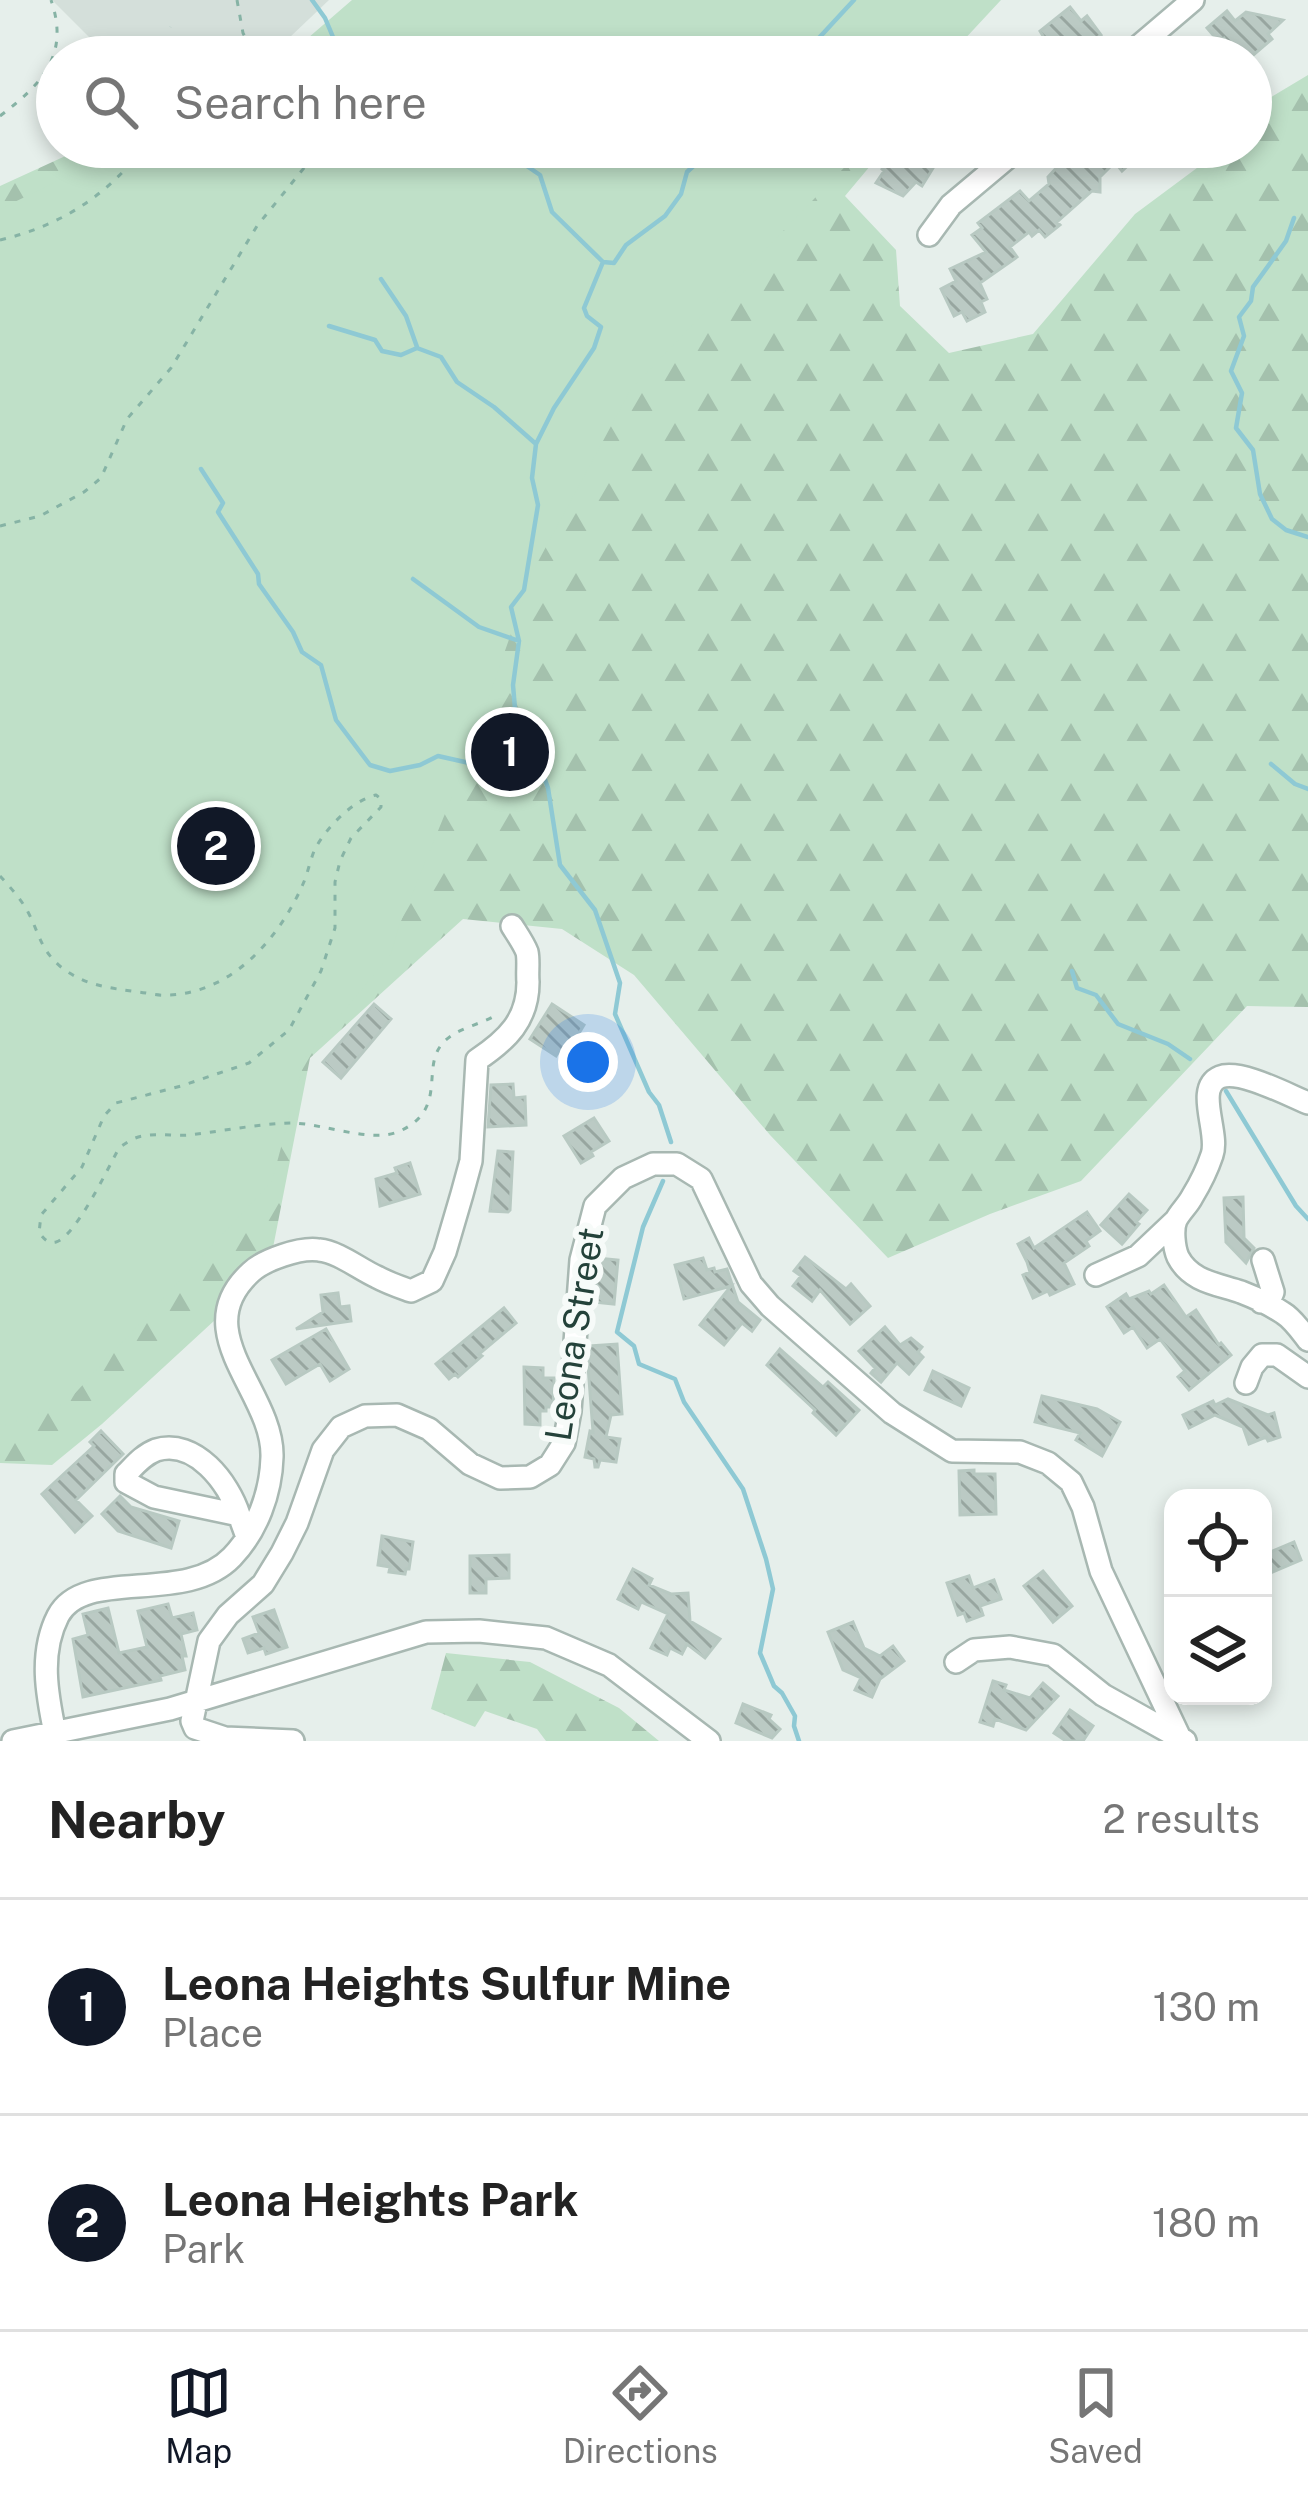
<!DOCTYPE html>
<html lang="en">
<head>
<meta charset="utf-8">
<style>
  :root { --surface:#fff; --page:#f2f2f2; --text:#222; --muted:#767676; --line:#e0e0e0; --accent:#111827 }
  body { margin:0; font-family:"Public Sans",sans-serif; background:var(--page); color:var(--text) }
  .controls { position:absolute; right:36px; bottom:36px; display:grid; overflow:hidden; border-radius:24px; box-shadow:0 6px 18px #0003 }
  .controls button { width:108px; height:108px; display:grid; place-items:center; padding:0; border:0; border-bottom:3px solid var(--line); background:var(--surface); color:var(--text); font:60px sans-serif }
  .you { position:absolute; left:588px; top:1062px; width:42px; height:42px; margin:-30px; border:9px solid #fff; border-radius:50%; background:#1a73e8; box-shadow:0 0 0 18px #1a73e833 }
  .badge { display:grid; place-items:center; width:78px; height:78px; border-radius:50%; background:var(--accent); color:#fff; font-size:39px; font-weight:700 }
  .pin { position:absolute; translate:-50% -50%; border:6px solid #fff; box-shadow:0 3px 12px #0006 }
  .list { margin:0; padding:0; list-style:none }
  h2 { display:flex; justify-content:space-between; align-items:center; height:156px; margin:0; padding:0 48px; font-size:51px }
  h2 small { font-size:39px; font-weight:400; color:var(--muted) }
  .list li { display:grid; grid-template-columns:78px 1fr auto; gap:36px; align-items:center; box-sizing:border-box; height:216px; padding:0 48px; border-top:3px solid var(--line) }
  .list b { display:block; font-size:45px; white-space:nowrap }
  .list p { margin:0; font-size:39px; white-space:nowrap; color:var(--muted) }
  .list em { font-size:39px; font-style:normal; color:var(--muted) }
  .icon { flex:none; width:66px; height:66px; fill:none; stroke:currentColor; stroke-width:2; stroke-linecap:round; stroke-linejoin:round }
  .map { position:relative; flex:none; width:1308px; height:1741px; overflow:hidden }
  .search { position:absolute; background:var(--surface); box-shadow:0 6px 18px #0003; left:36px; right:36px; top:36px; height:132px; display:flex; align-items:center; gap:30px; box-sizing:border-box; padding:0 42px; border-radius:66px; color:var(--muted); font-size:45px }
  .sheet { height:588px; background:var(--surface) }
  nav { display:flex; justify-content:space-around; align-items:center; box-sizing:border-box; height:168px; border-top:3px solid var(--line); background:var(--surface); font-size:33px; color:var(--muted) }
  nav a { display:grid; justify-items:center; gap:6px }
  nav .on { color:var(--accent) }
  .map>svg:first-child { display:block }
</style>
</head>
<body>
<div class="map">
<svg width="1308" height="1741" viewBox="0 0 1308 1741">
  <defs>
    <pattern id="forest-firs" width="22" height="20" patternUnits="userSpaceOnUse" patternTransform="scale(3)"><rect width="22" height="20" fill="#bfe0c8"/><path d="M5 1l3.5 6h-7zM16 11l3.5 6h-7z" fill="#a4c1ad"/></pattern>
    <pattern id="building-back-hatch" width="6" height="6" patternUnits="userSpaceOnUse" patternTransform="scale(3)"><rect width="6" height="6" fill="#bbcac4"/><path d="M-1 5l2 2M0 0l6 6M5-1l2 2" fill="none" stroke="#98a6a0"/></pattern>
  </defs>
  <rect width="100%" height="100%" fill="#e6efeb"/>
  <path fill="#d4dfda" d="M52 0H329L269 57H109Z"/>
  <path fill="url(#forest-firs)" d="M1308 75V1007L1247 1006 1081 1181 990 1214 888 1258 770 1135 634 975 562 929 463 919 310 1058 271 1258 228 1308 102 1424 52 1465 0 1463V186L85 147H886L845 196 896 250 900 306 949 353 1033 334 1135 214 1205 162 1217 147H1251V109Z
    M446 1653 530 1662 619 1708 659 1741H546L537 1729 485 1711 475 1727 431 1709Z"/>
  <path fill="#bfe0c8" d="M352 0H1001L948 57H286Z
    M128 147H864L631 389 533 571 465 765 399 926 391 954 305 1058 272 1181 66 1403 0 1427V209Z"/>
  <g fill="none" stroke-linecap="round" stroke-linejoin="round">
    <path stroke="#8ec9d4" stroke-width="4.5" d="M312 0 325 18 333 37 403 57
      M798 57 805 53 854 0
      M515 147 521 162 540 175 552 212 603 262
      M1294 218 1286 241 1253 287 1251 301 1239 317 1244 336 1231 371 1242 393 1236 428 1253 450 1260 494 1272 519 1286 530 1308 537
      M381 279 406 316 417 347
      M329 326 375 340 382 351 401 355 417 348 441 357 457 382 494 407 536 444
      M201 469 223 503 218 512 258 574 259 584 293 632 302 652 321 665 336 720 370 765 390 771 420 765 438 756 478 765 528 761
      M413 579 479 627 519 641
      M1271 764 1295 784 1308 789
      M1072 971 1077 988 1096 995 1118 1024 1168 1044 1190 1059
      M1226 1091 1296 1206 1308 1219
      M671 1142 659 1105 649 1092 615 1014 620 983 595 910 560 865 548 788 544 777 528 761 521 748 522 729 515 709 513 685 519 641 511 607 524 590 538 505 532 478 536 444 554 408 594 348 601 327 587 316 584 308 603 262 614 263 626 245 665 216 681 194 687 172 714 147
      M663 1181 643 1227 617 1332 634 1346 639 1364 675 1379 684 1402 743 1489 766 1559 773 1589 760 1653 774 1686 782 1693 795 1716 794 1726 799 1741"/>
  </g>
  <path fill="url(#building-back-hatch)" stroke="#b8c9c2" stroke-width="3" d="M1070 7 1081 21 1087 16 1101 35 1080 51 1076 47 1063 57H1014L1043 36 1040 31Z
    M1227 11 1235 21 1246 12 1283 20 1268 34 1272 39 1251 57H1239L1224 38 1219 42 1207 28Z
    M898 147H946L922 186 916 182 903 196 876 183 884 171 882 169Z
    M1062 147H1128L1137 157 1122 171 1115 162 1100 177V192L1092 191 1057 222 1060 225 1045 237 1039 230 1032 236 1029 232 1010 247 1017 257 980 283 987 299 981 302 985 312 967 321 962 312 954 316 941 289 956 281 950 269 986 252 972 235 982 228 978 223 1020 191 1029 201 1049 184 1048 177 1059 165 1051 157Z
    M374 1004 391 1019 341 1078 323 1062Z
    M552 1004 584 1025 566 1055 559 1051 556 1056 530 1039Z
    M513 1084 514 1098 525 1097 526 1125 488 1127 491 1085Z
    M594 1118 609 1141 591 1152 593 1156 581 1163 564 1136Z
    M498 1151 513 1152 510 1210 508 1212 490 1211Z
    M410 1163 420 1194 380 1206 376 1179 397 1173 395 1168Z
    M1129 1194 1147 1210 1136 1222 1139 1224 1122 1244 1101 1225Z
    M1243 1197 1244 1238 1254 1248 1246 1263 1226 1242 1224 1198Z
    M1087 1212 1100 1231 1086 1241 1089 1246 1064 1263 1074 1284 1050 1295 1048 1291 1033 1298 1023 1275 1030 1272 1027 1262 1018 1244 1029 1238 1034 1248Z
    M805 1257 846 1289 851 1284 870 1306 850 1324 820 1290 812 1301 793 1286 801 1276 794 1271Z
    M597 1258 618 1260 614 1304 593 1302Z
    M703 1258 707 1270 714 1268 715 1272 727 1269 738 1302 760 1320 752 1331 742 1323 724 1345 700 1325 731 1286 684 1299 675 1265Z
    M1164 1285 1186 1317 1196 1310 1219 1345 1221 1343 1231 1355 1189 1390 1178 1377 1185 1371 1160 1339 1147 1348 1133 1327 1124 1333 1107 1307 1126 1294 1129 1299 1149 1291 1151 1294Z
    M338 1293 340 1307 349 1306 351 1321 296 1329 323 1312 321 1295Z
    M504 1308 516 1323 479 1354 482 1356 458 1377 455 1374 449 1379 436 1364Z
    M885 1327 900 1345 911 1338 922 1347 918 1352 923 1357 909 1374 897 1363 881 1382 871 1373 875 1368 859 1351Z
    M326 1329 349 1369 330 1381 320 1364 286 1384 272 1360Z
    M617 1344 622 1414 611 1415 606 1437 620 1439 616 1462 600 1460 598 1467H595L594 1459 585 1457 590 1431 593 1432 588 1366 590 1346Z
    M780 1349 823 1387 828 1382 859 1410 836 1435 813 1413 815 1410 767 1365Z
    M524 1367 543 1368V1378H554L553 1407H546V1411H540V1425L525 1424Z
    M933 1371 969 1388 961 1406 925 1390Z
    M1042 1396 1097 1409 1120 1422 1102 1456 1076 1440 1080 1433 1035 1422Z
    M1228 1399 1268 1415 1274 1413 1280 1437 1268 1441 1266 1437 1249 1444 1243 1427 1215 1415 1189 1428 1183 1415 1213 1401 1215 1405Z
    M101 1431 123 1454 76 1500 92 1516 75 1532 42 1494 94 1446 90 1442Z
    M974 1470V1474H995L996 1514 960 1515 959 1471Z
    M120 1496 131 1507 179 1521 171 1548 118 1531 102 1514Z
    M382 1536 413 1542 409 1569H406L405 1574 389 1572 390 1567 378 1565Z
    M1294 1542 1301 1560 1263 1576V1555Z
    M509 1555V1578L486 1579V1593H470V1556Z
    M633 1569 652 1579 649 1585 671 1594 688 1593 690 1621 720 1639 705 1658 687 1644 682 1654 670 1648 667 1655 651 1648 668 1614 641 1602 638 1609 618 1599Z
    M1043 1571 1072 1606 1053 1622 1024 1586Z
    M969 1576 973 1588 994 1580 1001 1599 980 1606 983 1615 967 1621 964 1613 958 1615 947 1583Z
    M168 1604 172 1618 193 1613 197 1630 181 1634 186 1656H182L185 1670 160 1676 161 1680 83 1697 73 1639 88 1635 83 1614 108 1608 119 1653 147 1647 138 1611Z
    M274 1610 287 1647 266 1654 264 1648 248 1653 243 1639 259 1633 253 1617Z
    M853 1622 864 1648 880 1656 893 1646 904 1661 880 1679 872 1697 855 1690 861 1678 843 1670 828 1632Z
    M993 1681 1006 1685 1004 1690 1030 1698 1043 1683 1058 1696 1026 1730 995 1719 993 1726 980 1722Z
    M743 1704 771 1715 769 1719 780 1729 772 1738 736 1723Z
    M1070 1710 1093 1726 1083 1741H1066L1054 1733Z"/>
  <g fill="none" stroke-linecap="round" stroke-linejoin="round">
    <defs>
      <path id="minor" d="M1126 57 1193 0
        M929 235 951 205 1020 147
        M1308 1103C1288 1095 1240 1069 1220 1077 1194 1088 1220 1133 1212 1155 1207 1170 1200 1184 1192 1197 1188 1205 1180 1212 1176 1220 1172 1229 1174 1248 1178 1257 1191 1282 1218 1284 1241 1292 1254 1297 1271 1305 1283 1313 1293 1319 1301 1331 1308 1340
        M1096 1275 1138 1256 1175 1221
        M1261 1302 1270 1299 1273 1292 1263 1260
        M1246 1383 1252 1367 1262 1355H1277L1308 1377
        M239 1515C229 1483 195 1438 156 1450 143 1455 135 1465 126 1474V1482L154 1497 239 1515 247 1537
        M956 1662 974 1650 1010 1647 1053 1655 1103 1695 1180 1738
        M55 1733C47 1695 39 1653 58 1616 84 1566 185 1606 232 1557 257 1531 271 1493 272 1457 274 1392 185 1332 251 1272 264 1260 300 1247 319 1250 339 1252 359 1269 377 1277 388 1283 400 1287 411 1291L432 1281 445 1252 462 1194 471 1161 477 1060C507 1040 528 1020 528 982 527 973 529 960 527 952 524 944 517 934 512 926
        M13 1741 170 1709 426 1632 479 1631 546 1638 609 1665 709 1741
        M293 1741 225 1738 195 1728 192 1721 209 1641 228 1615 263 1584 282 1553 297 1523 323 1450 341 1427 365 1416 397 1415 429 1429 470 1464 500 1478 530 1477 550 1465 564 1443 570 1411 581 1260 595 1206 623 1178 653 1164H677L701 1179 751 1284 770 1306 892 1413 952 1451 1020 1452 1048 1463 1071 1482 1083 1507 1101 1571 1180 1738 1185 1741"/>
    </defs>
    <use href="#minor" stroke="#a8b8b2" stroke-width="26"/>
    <path stroke="#86b3a5" stroke-width="3" stroke-dasharray="6 9" stroke-linecap="butt" d="M237 0 243 33 256 57
      M168 57 171 27
      M0 116C42 84 70 55 51 0
      M0 240C60 226 107 196 144 147
      M0 526 40 516 84 492 101 478 127 419 171 368 257 226 321 147
      M0 876C10 887 21 899 28 912 40 935 40 949 61 967 85 986 110 988 139 992 148 993 158 996 167 995 231 994 279 939 303 884 308 873 310 860 315 849 326 828 353 800 376 795L381 799V807L351 838 340 861 335 882V928L321 971 289 1030 249 1063 181 1086 116 1103 104 1116 82 1167 41 1215 39 1233C44 1238 47 1244 56 1242 76 1236 108 1168 119 1148 126 1143 134 1137 143 1136 157 1133 174 1136 189 1135 223 1131 257 1124 291 1123 322 1123 372 1144 400 1131 448 1109 421 1069 442 1044 455 1028 481 1025 498 1014"/>
    <use href="#minor" stroke="#fff" stroke-width="21"/>
  </g>
  <g text-anchor="middle" dominant-baseline="central" stroke-width="12" stroke-linejoin="round" paint-order="stroke">
    <g font-size="36" fill="#24423a" stroke="#f7fbf9">
      <text transform="translate(574 1334) rotate(-81)">Leona Street</text>
    </g>
  </g>
</svg>
<div class="controls">
<button><svg class="icon" aria-label="locate" viewBox="0 0 24 24"><circle cx="12" cy="12" r="6"/><path d="M12 2v4M12 18v4M2 12h4M18 12h4"/></svg></button>
<button><svg class="icon" aria-label="layers" viewBox="0 0 24 24"><path d="M12 4l9 5-9 5-9-5zM3 14l9 5 9-5"/></svg></button>
</div>
<div class="you"></div>
<div class="pin badge" style="left:510px;top:752px">1</div>
<div class="pin badge" style="left:216px;top:846px">2</div>
<div class="search"><svg class="icon" aria-label="search" viewBox="0 0 24 24"><circle cx="10" cy="10" r="6"/><path d="M15 15l6 6"/></svg>Search here</div>
</div>
<section class="sheet">
<h2>Nearby<small>2 results</small></h2>
<ul class="list">
<li><span class="badge">1</span><div><b>Leona Heights Sulfur Mine</b><p>Place</p></div><em>130 m</em></li>
<li><span class="badge">2</span><div><b>Leona Heights Park</b><p>Park</p></div><em>180 m</em></li>
</ul>
</section>
<nav>
<a class="on"><svg class="icon" aria-label="map" viewBox="0 0 24 24"><path d="M3 6l6-2 6 2 6-2v14l-6 2-6-2-6 2zM9 4v14M15 6v14"/></svg>Map</a>
<a><svg class="icon" aria-label="directions" viewBox="0 0 24 24"><path d="M12 3l9 9-9 9-9-9zM9 14v-3h6M13 9l2 2-2 2"/></svg>Directions</a>
<a><svg class="icon" aria-label="saved" viewBox="0 0 24 24"><path d="M7 4h10v16l-5-4-5 4z"/></svg>Saved</a>
</nav>
</body>
</html>
